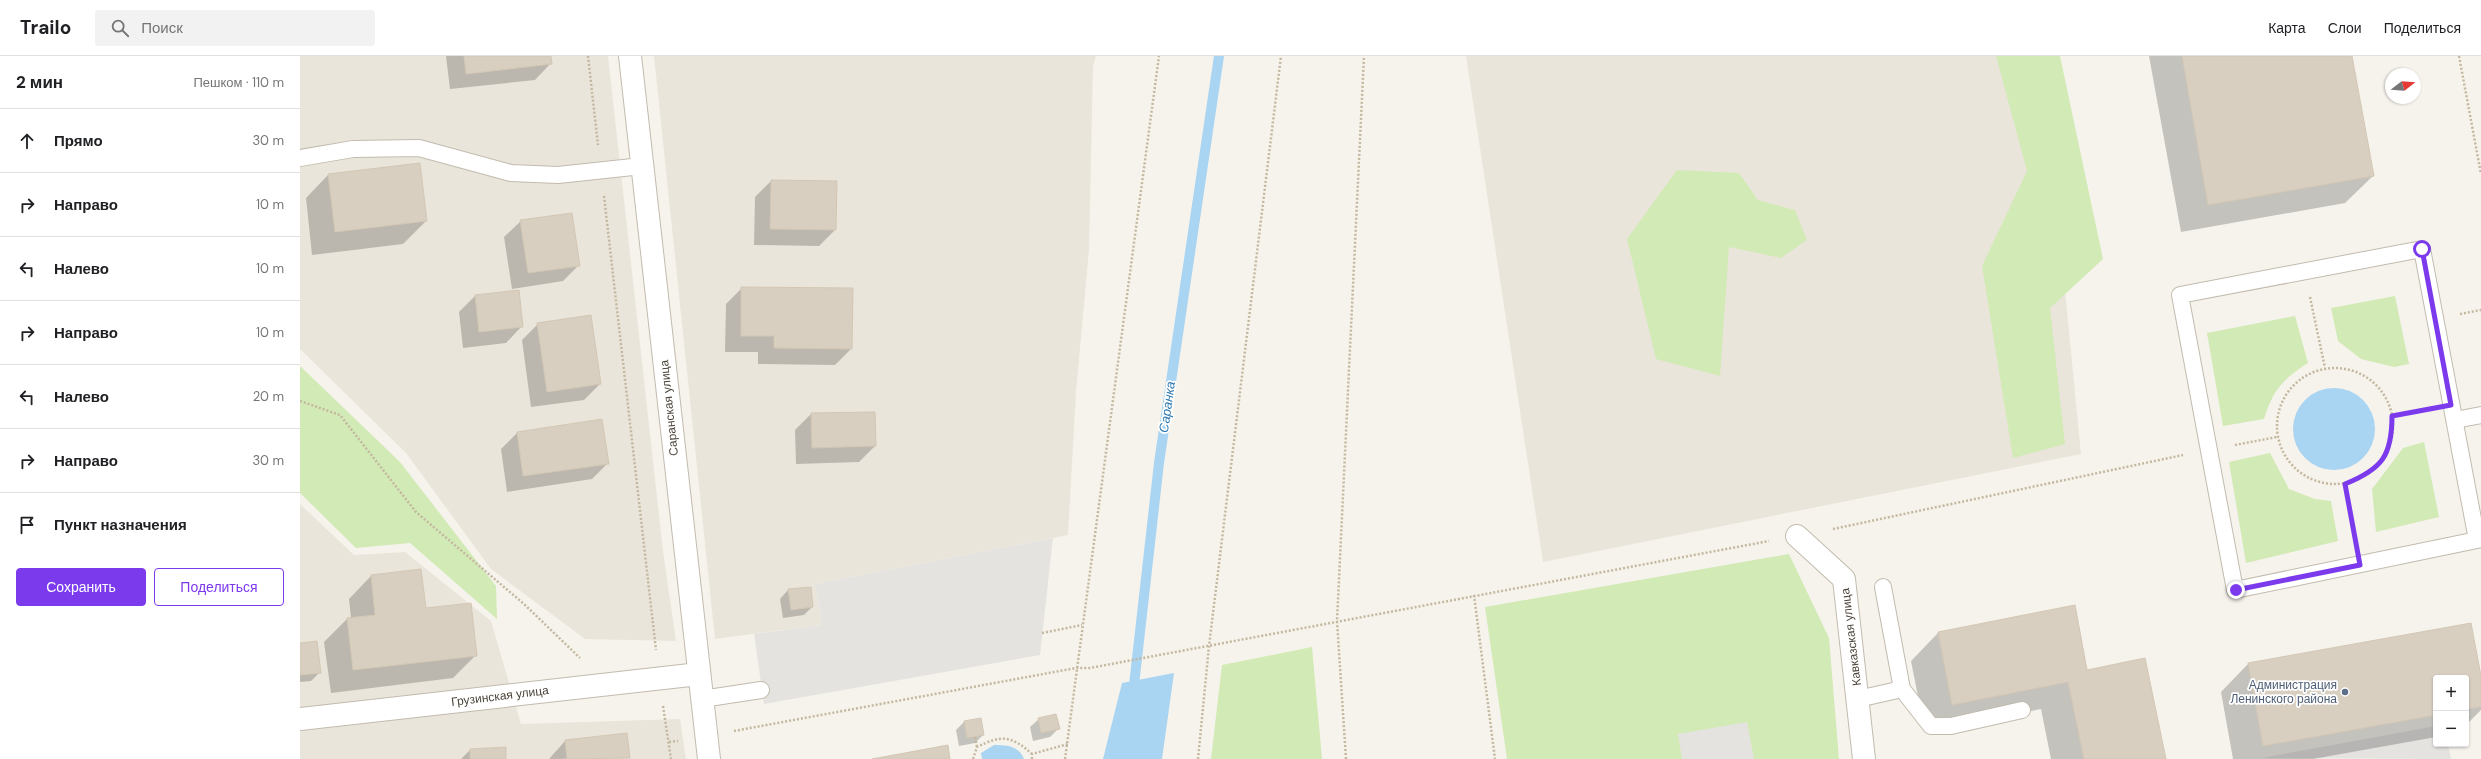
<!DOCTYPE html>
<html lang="ru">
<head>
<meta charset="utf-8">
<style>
  :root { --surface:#fff; --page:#f2f2f2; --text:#202124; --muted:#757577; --line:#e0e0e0; --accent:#7c3aed }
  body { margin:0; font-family:"DM Sans",sans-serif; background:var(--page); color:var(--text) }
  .controls { position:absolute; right:12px; bottom:12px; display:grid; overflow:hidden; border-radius:4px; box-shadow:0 1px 3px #0004 }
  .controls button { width:36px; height:36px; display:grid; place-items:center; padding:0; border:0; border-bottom:1px solid var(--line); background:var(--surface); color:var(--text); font:20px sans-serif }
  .compass { position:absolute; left:2085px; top:12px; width:36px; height:36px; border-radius:50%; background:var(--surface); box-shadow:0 1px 3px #0004; rotate:73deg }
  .stop { position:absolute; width:12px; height:12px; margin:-9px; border:3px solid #7c3aed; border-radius:50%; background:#fff }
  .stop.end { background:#7c3aed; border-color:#fff; box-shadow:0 1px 4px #0008 }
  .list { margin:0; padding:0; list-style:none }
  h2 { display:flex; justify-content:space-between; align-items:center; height:52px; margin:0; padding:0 16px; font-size:17px }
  h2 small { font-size:13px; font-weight:400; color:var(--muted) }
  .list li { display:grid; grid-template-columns:26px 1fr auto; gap:12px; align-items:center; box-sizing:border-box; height:64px; padding:0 16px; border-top:1px solid var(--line) }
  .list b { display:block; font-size:15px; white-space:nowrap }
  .list em { font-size:13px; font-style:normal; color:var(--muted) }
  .actions { display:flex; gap:8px; padding:12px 16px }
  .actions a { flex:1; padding:9px 0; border:1px solid var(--accent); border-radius:4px; text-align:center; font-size:14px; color:var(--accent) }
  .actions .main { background:var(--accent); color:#fff }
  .icon { flex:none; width:22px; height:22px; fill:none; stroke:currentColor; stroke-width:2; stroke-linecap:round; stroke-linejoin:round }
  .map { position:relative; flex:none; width:2181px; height:703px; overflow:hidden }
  header { display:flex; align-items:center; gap:24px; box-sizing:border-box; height:56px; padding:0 20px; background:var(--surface); border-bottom:1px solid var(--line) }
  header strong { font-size:19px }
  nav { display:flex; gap:22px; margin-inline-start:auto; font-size:14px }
  .search { width:280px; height:36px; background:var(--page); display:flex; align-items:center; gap:10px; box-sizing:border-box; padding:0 14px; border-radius:4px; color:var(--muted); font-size:15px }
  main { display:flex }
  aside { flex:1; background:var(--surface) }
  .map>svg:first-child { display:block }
</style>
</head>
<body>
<header>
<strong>Trailo</strong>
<div class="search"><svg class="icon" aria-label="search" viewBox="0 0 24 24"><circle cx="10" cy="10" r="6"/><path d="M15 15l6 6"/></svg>Поиск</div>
<nav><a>Карта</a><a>Слои</a><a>Поделиться</a></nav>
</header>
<main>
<aside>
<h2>2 мин<small>Пешком · 110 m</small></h2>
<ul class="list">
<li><svg class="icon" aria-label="ahead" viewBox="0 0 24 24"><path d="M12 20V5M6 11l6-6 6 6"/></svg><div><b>Прямо</b></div><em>30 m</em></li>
<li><svg class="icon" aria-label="right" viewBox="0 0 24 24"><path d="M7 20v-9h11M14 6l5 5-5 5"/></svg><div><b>Направо</b></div><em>10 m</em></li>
<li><svg class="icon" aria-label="left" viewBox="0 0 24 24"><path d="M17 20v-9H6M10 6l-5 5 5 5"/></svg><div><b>Налево</b></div><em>10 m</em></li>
<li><svg class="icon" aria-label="right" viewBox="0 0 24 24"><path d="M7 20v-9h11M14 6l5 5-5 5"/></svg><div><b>Направо</b></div><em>10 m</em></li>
<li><svg class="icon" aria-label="left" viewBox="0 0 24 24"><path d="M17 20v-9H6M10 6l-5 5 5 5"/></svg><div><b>Налево</b></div><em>20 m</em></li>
<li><svg class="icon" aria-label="right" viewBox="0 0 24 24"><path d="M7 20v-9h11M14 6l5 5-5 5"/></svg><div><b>Направо</b></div><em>30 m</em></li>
<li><svg class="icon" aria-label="arrive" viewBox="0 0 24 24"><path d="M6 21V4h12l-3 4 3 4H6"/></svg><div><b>Пункт назначения</b></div></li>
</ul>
<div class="actions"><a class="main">Сохранить</a><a>Поделиться</a></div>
</aside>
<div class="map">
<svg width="2181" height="703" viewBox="0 0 2181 703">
  <rect width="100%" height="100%" fill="#f6f3ec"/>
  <path fill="#eae5da" d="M0 0H308L363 495 376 585 285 583 191 513 106 397 0 293Z
    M354 0H796L793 10 789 194 776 336 768 479 515 528 522 569 415 583Z
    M1166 0H1742L1781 398 1243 506Z
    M0 448 54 499 105 496 191 565 221 668 380 663 386 703H0Z"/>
  <path fill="#d2eab5" d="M1696 0H1760L1803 203 1750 252 1765 388 1713 402 1682 210 1727 115Z
    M1377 114 1439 117 1458 144 1495 154 1507 184 1481 202 1429 191 1420 320 1356 303 1327 183Z
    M2095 240 2109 308 2094 311 2061 303 2038 285 2031 252Z
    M1995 260 2008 307C1982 324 1973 334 1964 363L1923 370 1907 277Z
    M0 310 100 406 196 530 197 563 110 487 56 492 0 437Z
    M2124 386 2139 461 2076 476 2072 433 2103 392Z
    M1970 397 1989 433 2015 443 2031 445 2038 485 1946 507 1929 406Z
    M1489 498 1529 582 1539 703H1207L1185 551Z
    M1012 591 1022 703H911L922 609Z"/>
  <path fill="#e5e3e0" d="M753 482 740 599 464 648 454 578 522 569 515 528Z
    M1447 666 1454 703H1382L1378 678Z
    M2136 670V688H2148L2151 703 1962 702Z"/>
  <path fill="#a9d4f2" d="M1993 373a41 41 0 1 1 82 0a41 41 0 1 1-82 0Z
    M874 617 862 703H803L822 627Z
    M694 689C707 689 719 690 724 703H682L681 697Z"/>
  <path fill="#0003" d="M146 0H250L251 7 235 24 150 33Z
    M1849 0H2051L2073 120 2045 147 1881 176Z
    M28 119 126 165 103 188 12 199 6 142Z
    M471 125 536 126 535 174 519 190 454 189 455 141Z
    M221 165 279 209 263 225 212 233 204 181Z
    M442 232 551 293 535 309 458 308V296H425L426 248Z
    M175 240 222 270 206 287 163 292 159 256Z
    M238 268 300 328 284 344 231 351 222 284Z
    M511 358 575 390 559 406 496 408 495 374Z
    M217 377 308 407 292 423 207 436 201 393Z
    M71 520 125 553 176 599 153 622 31 637 24 586 47 563 51 562 49 543Z
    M488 534 512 551 504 559 483 562 480 543Z
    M1774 550 1787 615 1865 703H1751L1741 653 1625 676 1611 605 1638 577Z
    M2170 568 2181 626V654L2166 669V622H2136V681L2013 703H1933L1921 636 1948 608Z
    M0 588 20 616 11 625 0 626Z
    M739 663 759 672 750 681 733 685 730 671Z
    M664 666 683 679 675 687 659 690 656 674Z
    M265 685 329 702 249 703Z
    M205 692V703H161L170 694Z"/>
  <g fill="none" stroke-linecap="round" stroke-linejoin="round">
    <path stroke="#a9d4f2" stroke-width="10" d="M833 638 859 407 919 0"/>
  </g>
  <path fill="#d8cfc1" stroke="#d3c7b4" d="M164 0H251L252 8 166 18Z
    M1882 0H2052L2074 120 1908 149Z
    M120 107 127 165 35 176 28 118Z
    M471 124 537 125 536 174 470 173Z
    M272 157 280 210 228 217 220 164Z
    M441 231 553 232 552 293 474 292V280H441Z
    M219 234 223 271 179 276 175 239Z
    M291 259 301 328 247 336 237 267Z
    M575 356 576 390 512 392 511 357Z
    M302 363 309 408 223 420 217 376Z
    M121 513 126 552 171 547 177 600 53 614 47 562 75 559 71 519Z
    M511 531 513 551 491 554 488 533Z
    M1775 549 1787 614 1845 602 1866 703H1784L1768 626 1652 649 1638 576Z
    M2171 567 2181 620V651L2166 653V622H2136V659L1963 690 1948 607Z
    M17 585 21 617 0 619V587Z
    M756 658 760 673 741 677 738 662Z
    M681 662 684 679 667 682 664 665Z
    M327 677 330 702 267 703 265 684Z
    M648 689 650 703H572Z
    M206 691V703H170V693Z"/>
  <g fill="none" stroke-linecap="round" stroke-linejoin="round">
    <defs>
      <path id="service" d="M0 102 53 93 119 92 211 117 258 119 342 110
        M2122 193 2177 484 1935 534 1880 239Z
        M2155 364 2181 359
        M1583 531 1602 633
        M402 643 461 634
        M1558 643 1602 633 1631 670H1651L1722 654"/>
      <path id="minor" d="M330 0 409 703
        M1497 480 1544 523 1564 703
        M0 663 399 618"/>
    </defs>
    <use href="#service" stroke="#c2bbae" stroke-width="18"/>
    <use href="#minor" stroke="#c2bbae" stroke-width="24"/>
    <path stroke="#c4b79f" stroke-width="2.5" stroke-dasharray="2 2" stroke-linecap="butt" d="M288 0 298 89
      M2159 0 2181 118
      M304 140 356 594
      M2010 241 2025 312
      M2160 258 2181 254
      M1977 370a58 58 0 1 1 116 0a58 58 0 1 1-116 0Z
      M0 345 40 359 116 456 224 548 280 602
      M2093 360 2125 354
      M1935 389 1977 381
      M2045 428 2055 482
      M1533 473 1883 399
      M1174 539 1195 703
      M742 577 782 569
      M363 650 371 703
      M434 675 776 612H790L1469 485
      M675 681 677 691
      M369 686 378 685
      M673 703 677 691C701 679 711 679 732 698
      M732 703V698L768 688
      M765 703 859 0
      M898 703 909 590 981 0
      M1046 703 1037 565 1064 0"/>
    <use href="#service" stroke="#fff" stroke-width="16"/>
    <use href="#minor" stroke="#fff" stroke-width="22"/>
  </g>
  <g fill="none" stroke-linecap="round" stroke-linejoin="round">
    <path stroke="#7c3aed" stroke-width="5" d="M1936 534 2060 509 2045 428C2082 413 2092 400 2092 360L2151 349 2122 193"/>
  </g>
  <circle fill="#5c6f8a" stroke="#fff" stroke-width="1.5" cx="2045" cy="636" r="4"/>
  <g text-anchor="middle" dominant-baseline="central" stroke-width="3.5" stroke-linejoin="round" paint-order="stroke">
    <g font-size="12" fill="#4b4439" stroke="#fff">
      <text transform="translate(369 352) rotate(-96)">Саранская улица</text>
      <text transform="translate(1551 581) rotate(-97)">Кавказская улица</text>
      <text transform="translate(200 640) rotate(-7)">Грузинская улица</text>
    </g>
    <g font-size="12" fill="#4e5e75" stroke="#fff" text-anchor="end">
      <text x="2037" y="629">Администрация<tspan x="2037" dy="14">Ленинского района</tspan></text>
    </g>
    <g font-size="13" font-style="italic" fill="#2e7ab2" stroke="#fff">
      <text transform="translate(867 351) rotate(-82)">Саранка</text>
    </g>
  </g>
</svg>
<div class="controls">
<button>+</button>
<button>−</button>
</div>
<svg class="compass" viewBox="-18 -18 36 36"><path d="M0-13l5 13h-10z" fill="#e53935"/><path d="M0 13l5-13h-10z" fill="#757577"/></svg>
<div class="stop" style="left:2122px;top:193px"></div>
<div class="stop end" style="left:1936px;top:534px"></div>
</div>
</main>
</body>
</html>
